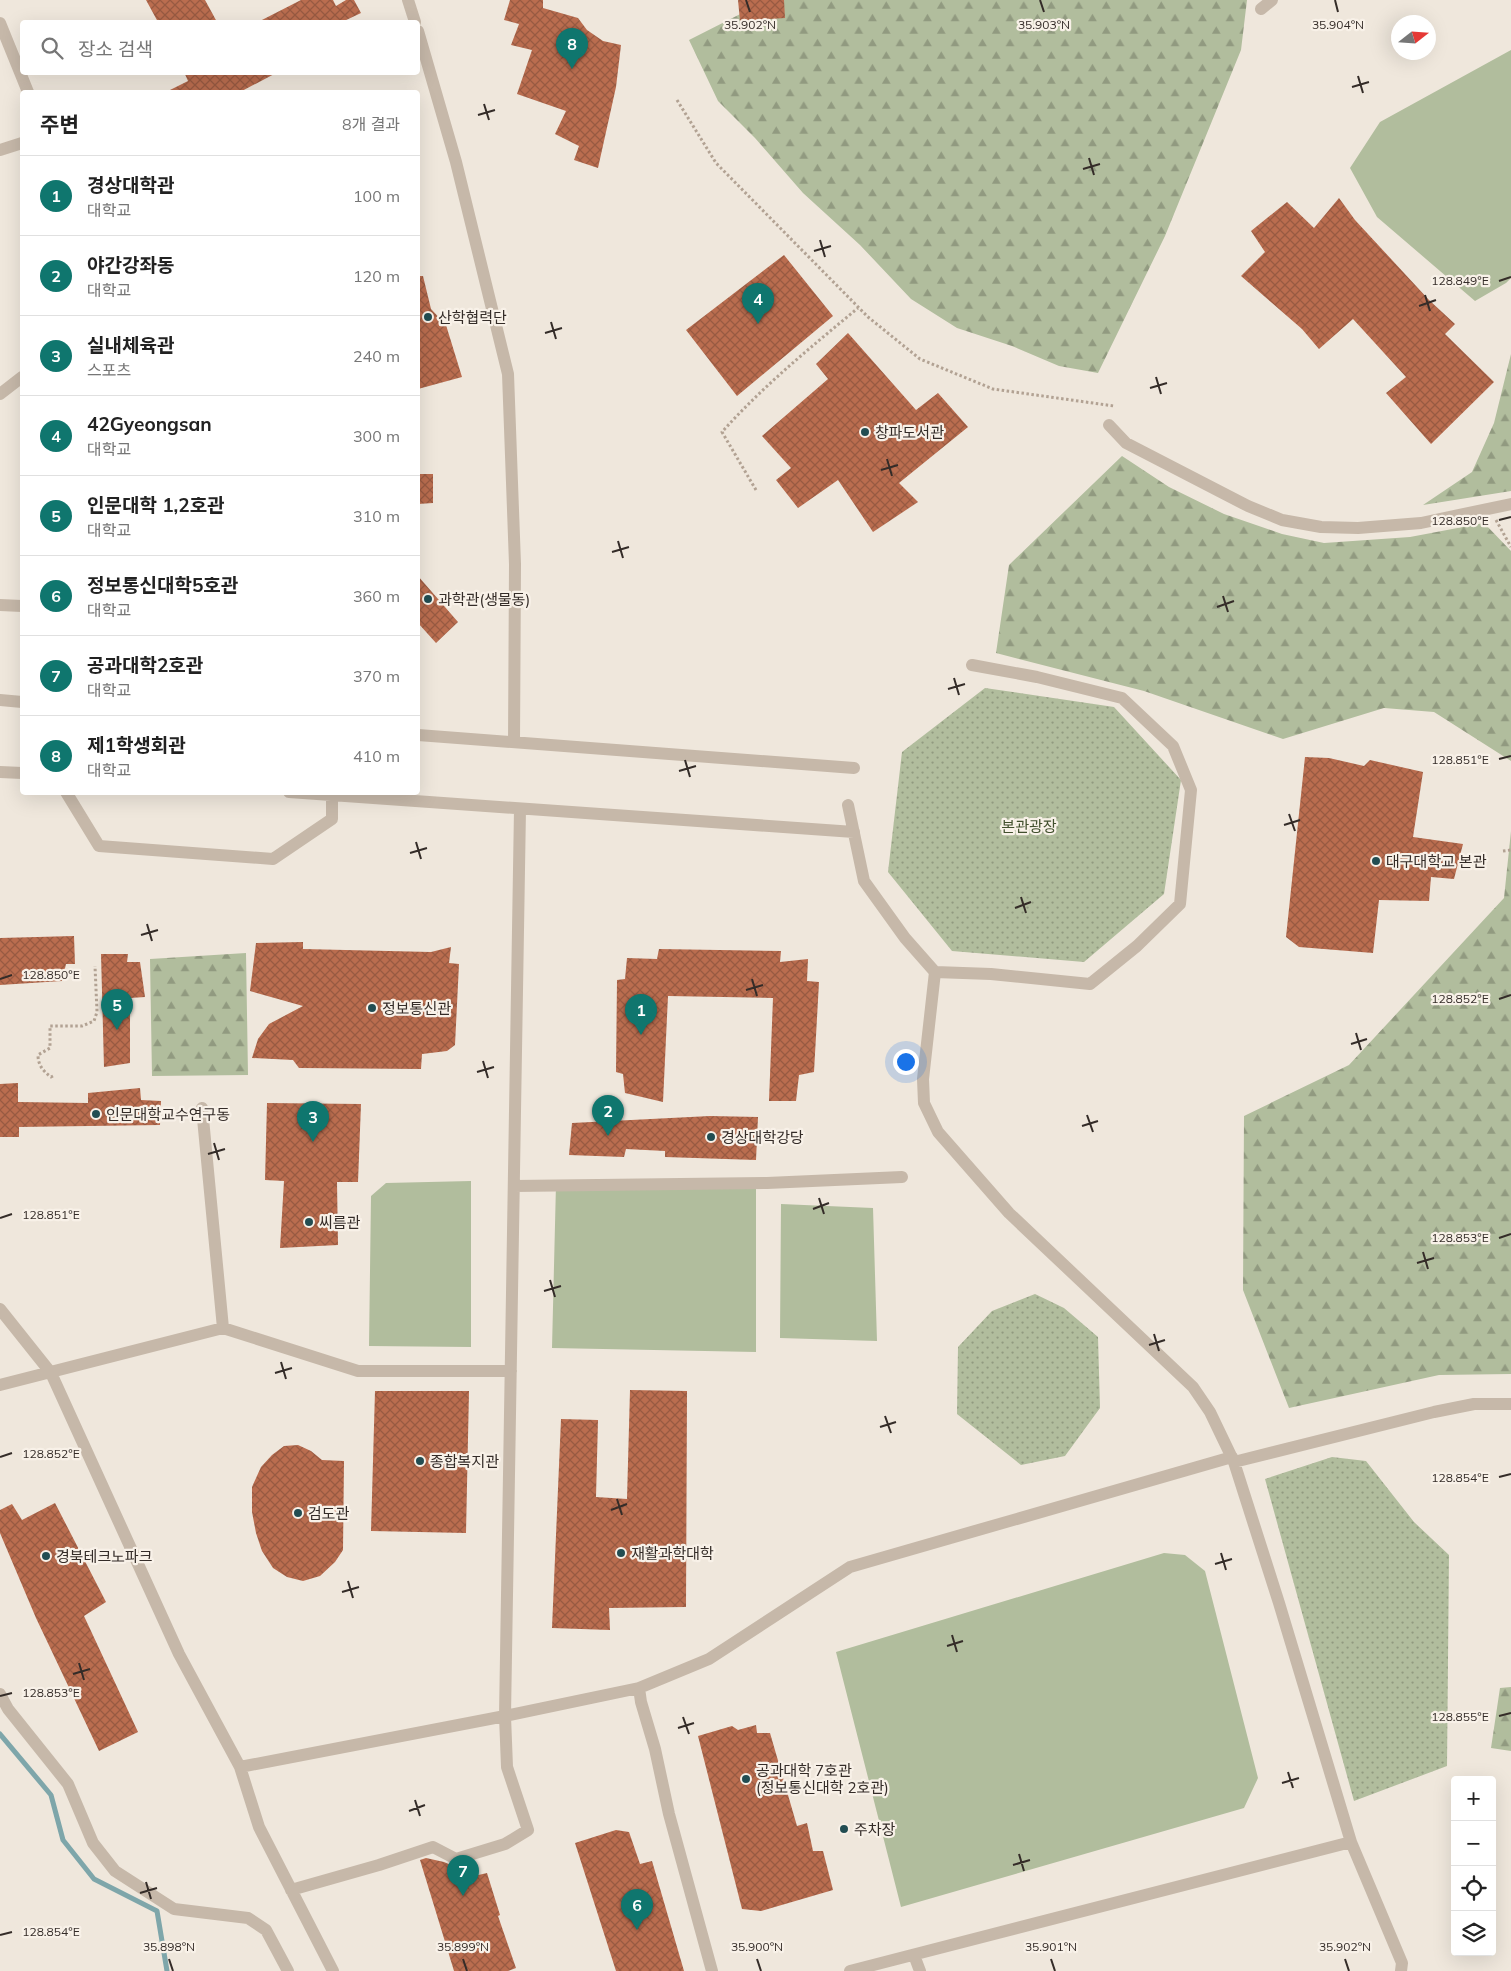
<!DOCTYPE html>
<html lang="ko">
<head>
<meta charset="utf-8">
<style>
  :root { --surface:#fff; --page:#f2f2f2; --text:#222; --muted:#767676; --line:#e0e0e0; --accent:#0f766e }
  body { margin:0; font-family:Mulish,"Noto Sans KR",sans-serif; background:var(--page); color:var(--text) }
  .controls { position:absolute; right:15px; bottom:15px; display:grid; overflow:hidden; border-radius:5px; box-shadow:0 5px 20px #0002 }
  .controls button { width:45px; height:45px; display:grid; place-items:center; padding:0; border:0; border-bottom:1px solid var(--line); background:var(--surface); color:var(--text); font:25px sans-serif }
  .compass { position:absolute; left:1391px; top:15px; width:45px; height:45px; border-radius:50%; background:var(--surface); box-shadow:0 5px 20px #0002; rotate:73deg }
  .you { position:absolute; left:905px; top:1061px; width:18px; height:18px; margin:-12px; border:4px solid #fff; border-radius:50%; background:#1a73e8; box-shadow:0 0 0 8px #1a73e833 }
  .badge { display:grid; place-items:center; width:32px; height:32px; border-radius:50%; background:var(--accent); color:#fff; font-size:16px; font-weight:700 }
  .pin { position:absolute; translate:-50% -41px; filter:drop-shadow(0 1px 2px #0008) }
  .pin::after { content:''; position:absolute; top:26px; width:18px; height:15px; background:inherit; clip-path:polygon(0 0,100% 0,50% 100%) }
  .list { margin:0; padding:0; list-style:none }
  h2 { display:flex; justify-content:space-between; align-items:center; height:65px; margin:0; padding:0 20px; font-size:21px }
  h2 small { font-size:16px; font-weight:400; color:var(--muted) }
  .list li { display:grid; grid-template-columns:32px 1fr auto; gap:15px; align-items:center; box-sizing:border-box; height:80px; padding:0 20px; border-top:1px solid var(--line) }
  .list b { display:block; font-size:19px; white-space:nowrap }
  .list p { margin:0; font-size:16px; white-space:nowrap; color:var(--muted) }
  .list em { font-size:16px; font-style:normal; color:var(--muted) }
  .icon { flex:none; width:28px; height:28px; fill:none; stroke:currentColor; stroke-width:2; stroke-linecap:round; stroke-linejoin:round }
  .map { position:relative; flex:none; width:1511px; height:1971px; overflow:hidden }
  .search { position:absolute; background:var(--surface); box-shadow:0 5px 20px #0002; left:20px; top:20px; width:400px; height:55px; display:flex; align-items:center; gap:12px; box-sizing:border-box; padding:0 18px; border-radius:5px; color:var(--muted); font-size:19px }
  .panel { position:absolute; background:var(--surface); box-shadow:0 5px 20px #0002; left:20px; top:90px; width:400px; height:705px; border-radius:5px }
  .map>svg:first-child { display:block }
</style>
</head>
<body>
<div class="map">
<svg width="1511" height="1971" viewBox="0 0 1511 1971">
  <defs>
    <pattern id="forest-firs" width="22" height="20" patternUnits="userSpaceOnUse" patternTransform="scale(1.25)"><rect width="22" height="20" fill="#b1bd9d"/><path d="M5 1l3.5 6h-7zM16 11l3.5 6h-7z" fill="#919a80"/></pattern>
    <pattern id="park-dots" width="8" height="8" patternUnits="userSpaceOnUse" patternTransform="scale(1.25)"><rect width="8" height="8" fill="#b1bd9d"/><path d="M2 2h.1M6 6h.1" fill="none" stroke="#919a80" stroke-width="1.8" stroke-linecap="round"/></pattern>
    <pattern id="building-cross-hatch" width="8" height="8" patternUnits="userSpaceOnUse" patternTransform="scale(1.25)"><rect width="8" height="8" fill="#ba6d4f"/><path d="M0 0l8 8M0 8l8-8" fill="none" stroke="#985a42"/></pattern>
  </defs>
  <rect width="100%" height="100%" fill="#efe7dc"/>
  <path fill="#b1bd9d" d="M1511 50V278L1506 283 1475 301 1377 217 1350 168 1380 122Z
    M471 1181V1347L369 1346 371 1196 386 1183Z
    M756 1182V1352L552 1348 556 1184Z
    M781 1204 873 1208 877 1341 780 1338Z
    M1164 1553 1185 1555 1205 1571 1258 1778 1244 1808 901 1907 836 1652Z"/>
  <path fill="url(#forest-firs)" d="M768 0H1247L1241 50 1165 236 1098 373 1059 366 1012 346 957 328 911 299 860 245 803 193 755 138 718 101 689 40Z
    M1511 354V491L1423 505 1472 472 1494 423Z
    M1122 456 1169 487 1224 514 1282 534 1324 543 1410 537 1484 523 1511 551V761L1434 712 1384 708 1283 739 1144 691 996 653 1009 565Z
    M1511 831V1374L1439 1375 1289 1408 1243 1290 1244 1116 1349 1065 1504 898Z
    M246 953 248 1075 152 1076 150 959Z
    M1511 1687V1751L1491 1748 1500 1688Z"/>
  <path fill="url(#park-dots)" d="M985 688 1114 707 1181 780 1164 894 1084 962 952 951 888 872 902 752Z
    M1035 1294 1064 1308 1098 1337 1100 1408 1065 1456 1021 1465 957 1414 958 1347 992 1311Z
    M1332 1457 1366 1461 1414 1522 1449 1555 1447 1766 1354 1801 1265 1479Z"/>
  <g fill="none" stroke-linecap="round" stroke-linejoin="round">
    <path stroke="#7ea6aa" stroke-width="5" d="M0 1734 51 1795 63 1840 94 1879 157 1911 167 1971"/>
  </g>
  <path fill="url(#building-cross-hatch)" d="M146 0H205L217 22H158Z
    M301 0H333L336 6 346 0H354L361 13 342 22H258Z
    M510 0H543V8L578 18 587 30 603 41 621 45 616 87 598 168 574 160 579 146 555 134 566 111 517 94 532 50 511 45 519 24 504 20Z
    M738 0H784L785 18 740 21Z
    M184 72H278L240 92H166L188 81Z
    M1339 198 1355 220 1429 300 1455 324 1445 334 1494 382 1431 444 1386 393 1406 377 1353 319 1319 349 1302 329 1241 276 1265 252 1251 231 1287 202 1314 228Z
    M784 255 833 316 737 396 686 330Z
    M418 276H423L431 309 446 325 462 377 418 389Z
    M848 333 916 410 938 393 968 427 899 483 918 502 873 532 838 480 798 508 776 480 791 468 762 436 828 379 816 364Z
    M418 474H433V503L418 504Z
    M418 576 458 622 436 643 418 623Z
    M1305 757 1329 758 1364 766 1370 760 1423 772 1413 837 1463 844 1454 879 1431 877 1429 901 1379 900 1373 953 1299 947 1286 937Z
    M74 936 75 964H66L62 981 0 985V938Z
    M303 942V949L431 952 451 947 449 963 459 964 455 1045 447 1051 422 1054 421 1069 299 1068 293 1060 252 1058 258 1039 269 1024 303 1006 250 991 256 943Z
    M659 949 781 951 780 962 808 959 807 981 819 982 814 1072 799 1075 796 1101H769L773 998 668 996 663 1102 625 1093 623 1074 616 1072 617 980 625 979 627 958 657 959Z
    M101 954H128L127 962H140L145 997 130 998V1063L104 1067Z
    M18 1083V1102L88 1103V1093L140 1088 141 1100 161 1101 160 1125 19 1127V1137H0V1084Z
    M267 1103 361 1104 358 1182H337L338 1245 280 1248 284 1181 265 1180Z
    M710 1116 758 1117 756 1160 665 1157V1151L626 1149 624 1157 569 1155 572 1123Z
    M630 1390 687 1391 686 1607 609 1608 610 1630 552 1628 561 1419 598 1420 596 1497 627 1499Z
    M375 1391H469L466 1533 371 1531Z
    M298 1445 311 1451 322 1460 344 1461 343 1550 335 1562 320 1576 303 1581 287 1577 273 1568 262 1551 256 1533 252 1512V1487L261 1467 272 1455 284 1446Z
    M55 1503 106 1602 84 1616 138 1732 99 1751 36 1618 0 1533V1510L12 1504 22 1520Z
    M756 1725 757 1733H770L797 1826 807 1823 813 1851H823L833 1890 761 1911 742 1909 698 1736 732 1726 738 1730Z
    M616 1830 629 1832 640 1864 652 1861 684 1971H616L575 1843Z
    M426 1858 444 1862 453 1866 466 1864 470 1877 487 1873 500 1915 498 1916 516 1968 508 1971H454L420 1860Z"/>
  <g fill="none" stroke-linecap="round" stroke-linejoin="round">
    <path stroke="#b2a293" stroke-width="3" stroke-dasharray="2.5 2.5" stroke-linecap="butt" d="M677 100 716 163 868 317 920 359 993 389 1114 406
      M756 490 722 432C763 386 811 347 858 308
      M1496 520 1511 547
      M1503 851 1511 850
      M53 1076 51 1077C43 1071 38 1065 38 1055L50 1048V1026H82L94 1021 97 1012 95 966"/>
    <path stroke="#c6b8a9" stroke-width="12" d="M408 0 415 22
      M1261 9 1272 0
      M0 23 28 92
      M418 31 456 162 508 374 515 564 514 742
      M0 150 22 143
      M0 394 22 377
      M1109 425 1126 443 1248 506 1282 520 1321 527 1358 528 1421 523 1511 504
      M0 605 22 606
      M0 700 22 702
      M418 735 854 768
      M0 772 22 773
      M66 792 99 846 273 859 332 819V796
      M289 792 854 832
      M848 805 864 881 905 938 935 972 923 1079 924 1103 938 1132 1009 1213 1193 1387 1210 1412 1234 1462 1279 1603 1351 1842 850 1971
      M935 972 991 974 1090 984 1137 946 1180 904 1191 790 1173 746 1122 698 1037 677 972 665
      M202 1108 223 1328
      M514 1186 767 1183 902 1177
      M0 1309 51 1373 179 1654 240 1767 505 1716 639 1688 709 1659 850 1567 1232 1457
      M0 1385 223 1328 358 1371H511
      M1234 1462 1434 1412 1474 1404H1511
      M639 1688 641 1702 655 1749 669 1814 712 1971
      M0 1694 8 1709 68 1784 93 1843 115 1871 174 1909 248 1918 266 1930 288 1971
      M240 1767 259 1827 333 1971
      M1351 1842 1402 1963 1401 1971
      M291 1890 379 1865 433 1847 456 1859 505 1844 528 1830 507 1767 505 1716 520 809
      M914 1955 920 1971"/>
  </g>
  <path fill="none" stroke="#342c28" stroke-width="2" d="M746 0 750 12M1040 0 1044 12M1335 0 1338 12M1358 76 1363 93M1352 87 1369 82M484 104 489 120M478 115 495 110M1089 158 1094 175M1083 169 1100 164M820 240 825 257M814 251 831 246M1499 281 1511 277M1425 295 1430 311M1419 306 1436 300M551 322 556 339M545 333 562 328M1156 377 1161 394M1150 388 1167 383M887 459 892 476M881 470 898 465M1499 520 1511 517M618 541 623 558M612 552 629 547M1223 596 1228 612M1217 607 1234 601M954 678 959 695M948 689 965 684M1499 759 1511 756M685 760 690 777M679 771 696 766M1289 814 1295 831M1284 825 1300 820M416 842 421 859M410 853 427 848M1021 897 1026 913M1015 908 1031 902M147 924 152 941M141 935 158 930M0 979 12 975M752 979 757 996M746 990 763 985M1499 999 1511 995M1356 1033 1361 1050M1351 1044 1367 1039M483 1061 488 1078M477 1072 494 1067M1087 1115 1093 1132M1082 1126 1098 1121M214 1143 219 1160M208 1154 225 1149M819 1198 824 1214M813 1209 829 1203M0 1218 12 1214M1499 1238 1511 1234M1423 1252 1428 1269M1417 1263 1434 1258M550 1280 555 1297M544 1291 561 1286M1154 1334 1159 1351M1149 1345 1165 1340M281 1362 286 1379M275 1373 292 1368M885 1416 891 1433M880 1427 896 1422M0 1457 12 1453M1499 1477 1511 1474M617 1499 622 1515M611 1510 627 1504M1221 1553 1226 1570M1215 1564 1232 1559M348 1581 353 1598M342 1592 359 1587M952 1635 957 1652M947 1646 963 1641M79 1663 84 1680M73 1674 90 1669M0 1696 12 1693M1499 1716 1511 1713M683 1717 689 1734M678 1728 694 1723M1288 1772 1293 1788M1282 1783 1299 1778M415 1800 420 1816M409 1811 425 1805M1019 1854 1024 1871M1013 1865 1030 1860M146 1882 151 1899M140 1893 157 1888M0 1935 12 1932M169 1959 173 1971M463 1959 467 1971M757 1959 761 1971M1051 1959 1055 1971M1345 1959 1349 1971"/>
  <g fill="#224d52" stroke="#f8f1e8" stroke-width="2">
    <circle cx="428" cy="317" r="5"/>
    <circle cx="865" cy="432" r="5"/>
    <circle cx="428" cy="599" r="5"/>
    <circle cx="1376" cy="861" r="5"/>
    <circle cx="372" cy="1008" r="5"/>
    <circle cx="96" cy="1114" r="5"/>
    <circle cx="711" cy="1137" r="5"/>
    <circle cx="309" cy="1222" r="5"/>
    <circle cx="420" cy="1461" r="5"/>
    <circle cx="298" cy="1513" r="5"/>
    <circle cx="621" cy="1553" r="5"/>
    <circle cx="46" cy="1556" r="5"/>
    <circle cx="746" cy="1779" r="5"/>
    <circle cx="844" cy="1829" r="5"/>
  </g>
  <g text-anchor="middle" dominant-baseline="central" stroke-width="4.5" stroke-linejoin="round" paint-order="stroke">
    <g font-size="15" fill="#342c28" stroke="#f8f1e8" text-anchor="start">
      <text x="438" y="317">산학협력단</text>
      <text x="875" y="432">창파도서관</text>
      <text x="438" y="599">과학관(생물동)</text>
      <text x="1386" y="861">대구대학교 본관</text>
      <text x="382" y="1008">정보통신관</text>
      <text x="106" y="1114">인문대학교수연구동</text>
      <text x="721" y="1137">경상대학강당</text>
      <text x="319" y="1222">씨름관</text>
      <text x="430" y="1461">종합복지관</text>
      <text x="308" y="1513">검도관</text>
      <text x="631" y="1553">재활과학대학</text>
      <text x="56" y="1556">경북테크노파크</text>
      <text x="756" y="1770">공과대학 7호관<tspan x="756" dy="17">(정보통신대학 2호관)</tspan></text>
      <text x="854" y="1829">주차장</text>
    </g>
    <g font-size="15" fill="#42502e" stroke="#f8f1e8">
      <text x="1029" y="826">본관광장</text>
    </g>
  </g>
  <g font-size="12" text-anchor="middle" fill="#342c28" stroke="#f8f1e8" stroke-width="4.5" stroke-linejoin="round" paint-order="stroke">
    <text x="750" y="29">35.902°N</text>
    <text x="1044" y="29">35.903°N</text>
    <text x="1338" y="29">35.904°N</text>
    <text x="1460" y="285">128.849°E</text>
    <text x="1460" y="525">128.850°E</text>
    <text x="1460" y="764">128.851°E</text>
    <text x="51" y="979">128.850°E</text>
    <text x="1460" y="1003">128.852°E</text>
    <text x="51" y="1219">128.851°E</text>
    <text x="1460" y="1242">128.853°E</text>
    <text x="51" y="1458">128.852°E</text>
    <text x="1460" y="1482">128.854°E</text>
    <text x="51" y="1697">128.853°E</text>
    <text x="1460" y="1721">128.855°E</text>
    <text x="51" y="1936">128.854°E</text>
    <text x="169" y="1951">35.898°N</text>
    <text x="463" y="1951">35.899°N</text>
    <text x="757" y="1951">35.900°N</text>
    <text x="1051" y="1951">35.901°N</text>
    <text x="1345" y="1951">35.902°N</text>
  </g>
</svg>
<div class="controls">
<button>+</button>
<button>−</button>
<button><svg class="icon" aria-label="locate" viewBox="0 0 24 24"><circle cx="12" cy="12" r="6"/><path d="M12 2v4M12 18v4M2 12h4M18 12h4"/></svg></button>
<button><svg class="icon" aria-label="layers" viewBox="0 0 24 24"><path d="M12 4l9 5-9 5-9-5zM3 14l9 5 9-5"/></svg></button>
</div>
<svg class="compass" viewBox="-18 -18 36 36"><path d="M0-13l5 13h-10z" fill="#e53935"/><path d="M0 13l5-13h-10z" fill="#767676"/></svg>
<div class="you"></div>
<div class="pin badge" style="left:641px;top:1035px">1</div>
<div class="pin badge" style="left:608px;top:1136px">2</div>
<div class="pin badge" style="left:313px;top:1142px">3</div>
<div class="pin badge" style="left:758px;top:324px">4</div>
<div class="pin badge" style="left:117px;top:1030px">5</div>
<div class="pin badge" style="left:637px;top:1930px">6</div>
<div class="pin badge" style="left:463px;top:1896px">7</div>
<div class="pin badge" style="left:572px;top:69px">8</div>
<div class="search"><svg class="icon" aria-label="search" viewBox="0 0 24 24"><circle cx="10" cy="10" r="6"/><path d="M15 15l6 6"/></svg>장소 검색</div>
<section class="panel">
<h2>주변<small>8개 결과</small></h2>
<ul class="list">
<li><span class="badge">1</span><div><b>경상대학관</b><p>대학교</p></div><em>100 m</em></li>
<li><span class="badge">2</span><div><b>야간강좌동</b><p>대학교</p></div><em>120 m</em></li>
<li><span class="badge">3</span><div><b>실내체육관</b><p>스포츠</p></div><em>240 m</em></li>
<li><span class="badge">4</span><div><b>42Gyeongsan</b><p>대학교</p></div><em>300 m</em></li>
<li><span class="badge">5</span><div><b>인문대학 1,2호관</b><p>대학교</p></div><em>310 m</em></li>
<li><span class="badge">6</span><div><b>정보통신대학5호관</b><p>대학교</p></div><em>360 m</em></li>
<li><span class="badge">7</span><div><b>공과대학2호관</b><p>대학교</p></div><em>370 m</em></li>
<li><span class="badge">8</span><div><b>제1학생회관</b><p>대학교</p></div><em>410 m</em></li>
</ul>
</section>
</div>
</body>
</html>
